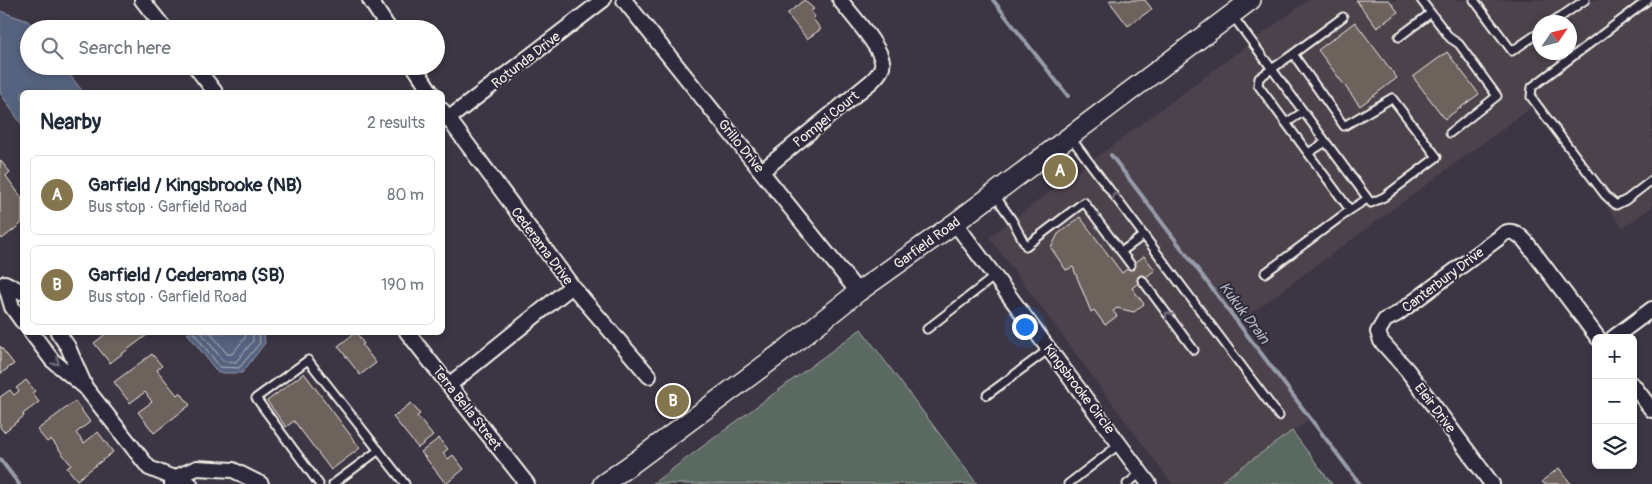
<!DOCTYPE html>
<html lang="en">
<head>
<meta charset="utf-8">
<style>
  :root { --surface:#fff; --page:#f6f6f7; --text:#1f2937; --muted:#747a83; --line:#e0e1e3; --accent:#84754c }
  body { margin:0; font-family:Pangolin,sans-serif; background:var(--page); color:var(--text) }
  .controls { position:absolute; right:15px; bottom:15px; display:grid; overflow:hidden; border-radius:8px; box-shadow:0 2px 8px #0003 }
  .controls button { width:45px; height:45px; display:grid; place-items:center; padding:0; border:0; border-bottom:1px solid var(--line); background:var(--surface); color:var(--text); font:25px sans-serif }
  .compass { position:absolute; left:1532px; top:15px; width:45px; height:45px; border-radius:50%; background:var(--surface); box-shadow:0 2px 8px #0003; rotate:55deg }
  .you { position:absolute; left:1024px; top:326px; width:18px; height:18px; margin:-12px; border:4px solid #fff; border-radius:50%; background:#1a73e8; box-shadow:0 0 0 8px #1a73e833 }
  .badge { display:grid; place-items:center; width:32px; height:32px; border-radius:50%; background:var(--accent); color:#fff; font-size:16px; font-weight:700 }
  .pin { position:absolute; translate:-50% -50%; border:2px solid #fff; box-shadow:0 1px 5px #0006 }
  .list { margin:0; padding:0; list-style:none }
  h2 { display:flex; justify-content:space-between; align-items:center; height:65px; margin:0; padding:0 20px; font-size:21px }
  h2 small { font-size:16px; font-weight:400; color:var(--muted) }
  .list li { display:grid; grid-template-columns:32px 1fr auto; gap:15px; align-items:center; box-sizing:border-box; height:80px; margin:0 10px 10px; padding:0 10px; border:1px solid var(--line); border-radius:8px }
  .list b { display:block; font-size:19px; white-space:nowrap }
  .list p { margin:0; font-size:16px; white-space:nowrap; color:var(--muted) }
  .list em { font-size:16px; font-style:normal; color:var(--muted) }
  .icon { flex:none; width:28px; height:28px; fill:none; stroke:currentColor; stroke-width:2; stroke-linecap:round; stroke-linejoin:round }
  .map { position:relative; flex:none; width:1652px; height:484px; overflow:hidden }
  .search { position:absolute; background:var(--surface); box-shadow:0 2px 8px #0003; left:20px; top:20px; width:425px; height:55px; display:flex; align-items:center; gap:12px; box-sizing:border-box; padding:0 18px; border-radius:28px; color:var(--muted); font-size:19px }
  .panel { position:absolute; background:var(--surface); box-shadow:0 2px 8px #0003; left:20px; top:90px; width:425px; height:245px; border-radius:8px }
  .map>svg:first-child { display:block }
</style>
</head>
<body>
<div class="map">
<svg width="1652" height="484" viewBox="0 0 1652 484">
  <rect width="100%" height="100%" fill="#3c3543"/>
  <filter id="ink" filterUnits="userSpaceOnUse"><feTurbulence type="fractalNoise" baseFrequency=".02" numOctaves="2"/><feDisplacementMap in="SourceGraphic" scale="10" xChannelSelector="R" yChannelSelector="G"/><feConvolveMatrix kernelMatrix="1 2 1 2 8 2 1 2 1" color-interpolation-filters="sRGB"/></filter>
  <g filter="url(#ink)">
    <path fill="#4b424b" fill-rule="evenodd" d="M1308 0H1652V207L1623 228 1531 108 1238 323 1310 419 1218 484H1172L989 237ZM1540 22H1570V52H1540Z"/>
    <path fill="#5a6b62" stroke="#a7aea5" d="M861 329 977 484H652Z
      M1292 431 1332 484H1218Z"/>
    <path fill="#576480" stroke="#969caa" d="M0 11 28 21 34 29H29V66H63L83 92H22V125L0 93Z
      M187 333H264L265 343 242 373H218Z"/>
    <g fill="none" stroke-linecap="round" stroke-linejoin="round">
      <path stroke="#b5b9be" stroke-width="1" d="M193 332 220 367 239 368 260 343 259 332
        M201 332 223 361 236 362 253 341V332
        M210 332 227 354H232L245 338 246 332"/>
      <path stroke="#969caa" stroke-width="4" d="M993 0 1068 96
        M1111 155 1360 484
        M0 459 19 484"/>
    </g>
    <path fill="#6e625d" stroke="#f4f1e8" d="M804 0 814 9 811 11 815 17 813 19 821 29 807 39 787 14Z
      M1111 0H1145L1152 9 1128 26 1109 1Z
      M1356 0H1389L1398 12 1377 28Z
      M1355 22 1397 78 1360 106 1318 50Z
      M1447 52 1479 94 1445 119 1413 77Z
      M0 160 10 172 6 176 22 198V223L2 239 0 236Z
      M1080 217 1122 273 1144 256 1155 270 1132 288 1144 304 1134 312 1117 308 1113 311 1117 316 1105 325 1094 310 1091 312 1073 267 1066 270 1051 248 1058 234Z
      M108 332H144L147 335 110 363 94 343Z
      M356 332 364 344 362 345 376 363 360 375 338 346Z
      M0 346 14 364 0 374Z
      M152 354 162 366 157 370 177 395 180 392 190 405 154 433 138 412 152 402 145 392 130 403 114 382Z
      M304 373 360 448 331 470 294 421 286 427 267 401Z
      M26 380 35 391 32 393 39 402 23 414 24 416 4 432 0 427V397L10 390 14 395 19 391 16 388Z
      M75 401 90 422 76 433 84 443 98 432 113 452 77 480 67 468 71 465 51 439 47 442 37 430Z
      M411 403 420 414 417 416 433 436 418 448 393 417Z
      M439 438 448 449 443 453 448 459 453 455 464 469 446 484 421 452Z
      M1559 468 1571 484H1544L1542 481Z"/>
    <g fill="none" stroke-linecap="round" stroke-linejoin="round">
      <defs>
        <path id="service" d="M1421 0 1450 38 1459 44 1497 96 1450 133
          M1474 0 1512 51 1540 32
          M1648 0 1532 87 1531 97 1605 195 1616 205 1626 200 1652 180
          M1232 15 1371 203 1384 197 1437 157 1392 98 1344 126 1293 54 1343 17
          M1553 22 1585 0
          M1399 37 1431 13
          M1286 123 1303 112
          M1071 138 1279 416
          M1308 153 1326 142
          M994 194 1012 220 1026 246 1084 202 1131 265
          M1350 210 1367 199
          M1121 252 1144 235
          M1265 273 1350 210 1258 85 1259 78 1293 54
          M1142 280 1194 350
          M927 329 995 276
          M987 395 1049 349
          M319 484 256 398 308 360 405 484
          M333 484 379 450
          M1068 484 1120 444
          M1127 484 1141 473"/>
        <path id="minor" d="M142 0 165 29
          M370 0 389 29
          M624 0 858 292
          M195 66 215 92
          M414 66 431 92
          M442 110 572 286 649 376
          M448 119 603 0
          M762 171 872 81C877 76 884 69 882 61 880 46 850 13 840 0
          M955 223 1149 484
          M22 292 5 283 12 307 22 321
          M31 332 52 360 85 387 149 468 174 478 172 484
          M58 332 68 347 84 384
          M407 332 527 484
          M1613 338 1652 309
          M449 385 572 286
          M1633 385 1652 410
          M190 484 174 478 197 468 233 470 261 484
          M1492 484 1407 370 1381 341 1378 332 1385 320 1397 314 1500 237C1509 227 1518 233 1526 242L1598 338"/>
        <path id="secondary" d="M603 484 636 461 789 347 858 292 955 223 1251 0"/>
      </defs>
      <use href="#service" stroke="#f4f1e8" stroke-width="11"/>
      <use href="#minor" stroke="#f4f1e8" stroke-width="18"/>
      <use href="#secondary" stroke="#f4f1e8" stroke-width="22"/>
      <use href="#service" stroke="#2f2a3d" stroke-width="7"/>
      <use href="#minor" stroke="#2f2a3d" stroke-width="14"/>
      <use href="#secondary" stroke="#2f2a3d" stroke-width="19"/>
    </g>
    <defs><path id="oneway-chevron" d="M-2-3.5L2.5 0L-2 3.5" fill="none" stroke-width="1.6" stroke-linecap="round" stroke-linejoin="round" transform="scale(1.25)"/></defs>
    <g stroke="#747079">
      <use href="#oneway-chevron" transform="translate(1115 196) rotate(-127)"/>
      <use href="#oneway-chevron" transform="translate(1168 315) rotate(-127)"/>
      <use href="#oneway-chevron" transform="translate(56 362) rotate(43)"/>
    </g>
  </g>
  <g text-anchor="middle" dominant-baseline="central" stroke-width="4" stroke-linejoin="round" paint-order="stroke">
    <g font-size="14" fill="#f4f1e8" stroke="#2f2a3d">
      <text transform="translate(526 60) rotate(-38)">Rotunda Drive</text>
      <text transform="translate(826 119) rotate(-39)">Pompei Court</text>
      <text transform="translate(741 146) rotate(51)">Grillo Drive</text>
      <text transform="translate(927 243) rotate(-36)">Garfield Road</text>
      <text transform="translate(542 246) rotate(53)">Cederama Drive</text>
      <text transform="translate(1443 280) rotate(-37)">Canterbury Drive</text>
      <text transform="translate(1079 389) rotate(53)">Kingsbrooke Circle</text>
      <text transform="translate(467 408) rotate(52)">Terra Bella Street</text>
      <text transform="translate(1435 408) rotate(53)">Eleir Drive</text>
    </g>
    <g font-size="15" font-style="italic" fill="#b5b9be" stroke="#2f2a3d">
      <text transform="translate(1244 313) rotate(53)">Kukuk Drain</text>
    </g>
  </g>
</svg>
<div class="controls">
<button>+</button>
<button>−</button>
<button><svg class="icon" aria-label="layers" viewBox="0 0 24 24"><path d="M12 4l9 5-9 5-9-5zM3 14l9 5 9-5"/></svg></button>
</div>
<svg class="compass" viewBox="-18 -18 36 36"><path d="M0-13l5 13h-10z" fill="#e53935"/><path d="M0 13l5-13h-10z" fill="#747a83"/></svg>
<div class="you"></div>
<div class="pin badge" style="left:1060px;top:171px">A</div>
<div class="pin badge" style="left:673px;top:401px">B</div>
<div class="search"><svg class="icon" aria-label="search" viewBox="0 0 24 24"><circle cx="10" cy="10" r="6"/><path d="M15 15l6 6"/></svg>Search here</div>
<section class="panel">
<h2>Nearby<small>2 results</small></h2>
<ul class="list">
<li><span class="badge">A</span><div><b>Garfield / Kingsbrooke (NB)</b><p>Bus stop · Garfield Road</p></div><em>80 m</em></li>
<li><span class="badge">B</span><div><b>Garfield / Cederama (SB)</b><p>Bus stop · Garfield Road</p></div><em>190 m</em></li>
</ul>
</section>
</div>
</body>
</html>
